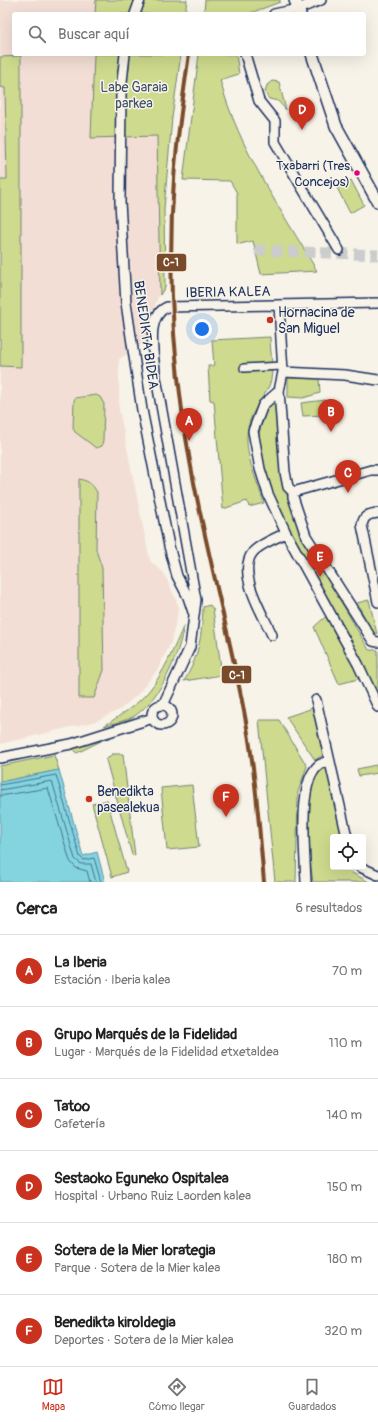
<!DOCTYPE html>
<html lang="es">
<head>
<meta charset="utf-8">
<style>
  :root { --surface:#fff; --page:#f6f6f6; --text:#222; --muted:#767676; --line:#e0e0e0; --accent:#c8321e }
  body { margin:0; font-family:Pangolin,sans-serif; background:var(--page); color:var(--text) }
  .controls { position:absolute; right:12px; bottom:12px; display:grid; overflow:hidden; border-radius:4px; box-shadow:0 4px 16px #0002 }
  .controls button { width:36px; height:36px; display:grid; place-items:center; padding:0; border:0; border-bottom:1px solid var(--line); background:var(--surface); color:var(--text); font:20px sans-serif }
  .you { position:absolute; left:202px; top:329px; width:14px; height:14px; margin:-10px; border:3px solid #fff; border-radius:50%; background:#1a73e8; box-shadow:0 0 0 6px #1a73e833 }
  .badge { display:grid; place-items:center; width:26px; height:26px; border-radius:50%; background:var(--accent); color:#fff; font-size:13px; font-weight:700 }
  .pin { position:absolute; translate:-50% -33px; filter:drop-shadow(0 1px 2px #0008) }
  .pin::after { content:''; position:absolute; top:21px; width:14px; height:12px; background:inherit; clip-path:polygon(0 0,100% 0,50% 100%) }
  .list { margin:0; padding:0; list-style:none }
  h2 { display:flex; justify-content:space-between; align-items:center; height:52px; margin:0; padding:0 16px; font-size:17px }
  h2 small { font-size:13px; font-weight:400; color:var(--muted) }
  .list li { display:grid; grid-template-columns:26px 1fr auto; gap:12px; align-items:center; box-sizing:border-box; height:72px; padding:0 16px; border-top:1px solid var(--line) }
  .list b { display:block; font-size:15px; white-space:nowrap }
  .list p { margin:0; font-size:13px; white-space:nowrap; color:var(--muted) }
  .list em { font-size:13px; font-style:normal; color:var(--muted) }
  .icon { flex:none; width:22px; height:22px; fill:none; stroke:currentColor; stroke-width:2; stroke-linecap:round; stroke-linejoin:round }
  .map { position:relative; flex:none; width:378px; height:882px; overflow:hidden }
  .search { position:absolute; background:var(--surface); box-shadow:0 4px 16px #0002; left:12px; right:12px; top:12px; height:44px; display:flex; align-items:center; gap:10px; box-sizing:border-box; padding:0 14px; border-radius:4px; color:var(--muted); font-size:15px }
  .sheet { height:484px; background:var(--surface) }
  nav { display:flex; justify-content:space-around; align-items:center; box-sizing:border-box; height:56px; border-top:1px solid var(--line); background:var(--surface); font-size:11px; color:var(--muted) }
  nav a { display:grid; justify-items:center; gap:2px }
  nav .on { color:var(--accent) }
  .map>svg:first-child { display:block }
</style>
</head>
<body>
<div class="map">
<svg width="378" height="882" viewBox="0 0 378 882">
  <rect width="100%" height="100%" fill="#f7f3e8"/>
  <filter id="ink" filterUnits="userSpaceOnUse"><feTurbulence type="fractalNoise" baseFrequency=".025" numOctaves="2"/><feDisplacementMap in="SourceGraphic" scale="8" xChannelSelector="R" yChannelSelector="G"/><feConvolveMatrix kernelMatrix="1 2 1 2 8 2 1 2 1" color-interpolation-filters="sRGB"/></filter>
  <g filter="url(#ink)">
    <path fill="#f2ded4" d="M0 0H187L185 14H14V54H181L172 118 164 209 165 287 157 299 143 344 119 359V409L150 561 164 573 179 607 171 642 158 669 138 694 121 709 96 721 0 744Z"/>
    <path fill="#ceda8d" stroke="#748476" d="M96 0H187L185 14H95Z
      M205 0H280V2L248 14H204Z
      M94 54H181L172 118 164 209 165 287 160 295 157 136 91 138Z
      M199 54H236L239 74 220 80C239 150 281 209 317 271L261 274 253 241 240 244 237 243V193L230 181 183 180Z
      M21 56V367L0 366V179H7L5 88 0 87V57Z
      M272 81 279 82 286 110 278 101 269 99 265 93 267 85Z
      M351 180 364 205 350 213 337 188Z
      M270 337C270 352 275 372 269 386 262 400 251 412 248 428 243 452 257 480 264 503L249 507 247 501 223 509 214 401 210 400 208 366H214L212 340Z
      M288 378H319L320 393 303 398 288 397Z
      M96 395 100 397 104 404 103 440 102 446 96 448 75 432 73 428 74 401 75 398Z
      M279 399 287 495 307 543 369 650H378V702L366 677 339 684 314 627 332 611 293 541 272 495 261 458 258 437 266 408Z
      M325 400 327 415 303 416 301 403Z
      M79 479C89 481 92 484 97 492L96 550 102 568 104 670 94 698H79Z
      M369 600 377 634 373 633 357 603Z
      M210 605 213 609 222 675 184 681C199 657 202 635 203 607Z
      M184 625C179 655 162 696 136 715 127 721 114 723 104 726 119 716 136 706 148 692 164 673 174 648 184 625Z
      M313 708 325 754 315 760 286 717Z
      M259 720H279L307 766 298 792 296 882H275Z
      M101 741 77 753 74 751 73 747Z
      M112 754H123L135 856 132 855 106 760Z
      M54 755 59 770 0 782V766Z
      M326 765 328 768 344 837H333V867H351L352 873 369 882H313C309 853 297 782 326 765Z
      M376 765 378 773 359 776 357 769Z
      M192 785 199 847 167 850 161 788Z
      M107 800 127 872 112 877 92 804Z"/>
    <path fill="#84d4df" stroke="#5a92ab" d="M59 770 83 856 97 852 105 882H0V782Z"/>
    <g fill="none" stroke-linecap="round" stroke-linejoin="round">
      <path stroke="#457192" stroke-width="1" d="M0 785 56 775 80 857 84 860 94 858 101 882
        M0 790 52 781 75 859 81 864H91L96 882
        M0 796 48 788 70 861 76 868 87 871 90 882"/>
      <path stroke="#cbcccc" stroke-width="11" stroke-dasharray="11 5.5" stroke-linecap="butt" d="M255 250 378 255"/>
      <defs>
        <path id="pedestrian" d="M244 368 282 366"/>
        <path id="minor" d="M135 14 140 0
          M274 14 298 9 321 0
          M125 54 121 91 120 202 126 303 142 410 169 546 177 576 188 597 193 612
          M245 54 259 101 275 121V142L339 250
          M279 306 283 372 279 391 263 405 253 431 260 469 268 494 286 533 358 664 378 707
          M283 372 345 375 378 380
          M279 391 285 472 288 487 293 492V497L306 536 373 641 378 642
          M293 492 371 470H378
          M378 513C369 514 364 515 362 525L378 602
          M272 635C263 614 236 573 253 552 260 544 276 538 286 533
          M316 700 347 837
          M152 715a10 10 0 1 1 20 0a10 10 0 1 1-20 0Z
          M163 705 190 647 196 600 155 372C154 352 145 317 167 307L378 303
          M0 758 71 744 153 718
          M360 867 378 875
          M306 882C305 855 299 793 313 772 317 765 323 762 330 761"/>
        <path id="tertiary" d="M295 0 300 14
          M312 54 336 126 378 202"/>
      </defs>
      <use href="#pedestrian" stroke="#1b2f5e" stroke-width="10"/>
      <use href="#minor" stroke="#1b2f5e" stroke-width="12"/>
      <use href="#tertiary" stroke="#1b2f5e" stroke-width="14"/>
      <use href="#pedestrian" stroke="#f7f3e8" stroke-width="7"/>
      <use href="#minor" stroke="#f7f3e8" stroke-width="9"/>
      <use href="#tertiary" stroke="#f7f3e8" stroke-width="11"/>
      <defs>
        <path id="rail-1" d="M189 54C183 96 177 137 174 179 168 258 172 340 183 418 197 517 225 613 244 711 255 767 259 825 264 882"/>
      </defs>
      <use href="#rail-1" stroke="#f7f3e8" stroke-width="7"/>
      <use href="#rail-1" stroke="#7a4b2a" stroke-width="4"/>
    </g>
  </g>
  <circle fill="#e5007d" stroke="#f7f3e8" stroke-width="1.5" cx="357" cy="173" r="3.5"/>
  <g fill="#c8321e" stroke="#f7f3e8" stroke-width="1.5">
    <circle cx="270" cy="320" r="4"/>
    <circle cx="89" cy="799" r="4"/>
  </g>
  <g text-anchor="middle" dominant-baseline="central" stroke-width="3" stroke-linejoin="round" paint-order="stroke">
    <g font-size="13" fill="#1b2f5e" stroke="#f7f3e8" text-anchor="end">
      <text x="350" y="166">Txabarri (Tres<tspan x="350" dy="16">Concejos)</tspan></text>
    </g>
    <g font-size="14" fill="#3f5167" stroke="#f7f3e8">
      <text x="134" y="87">Labe Garaia<tspan x="134" dy="16">parkea</tspan></text>
    </g>
    <g font-size="14" fill="#1b2f5e" stroke="#f7f3e8">
      <text transform="translate(228 292) rotate(-1)">IBERIA KALEA</text>
      <text transform="translate(146 335) rotate(82)">BENEDIKTA BIDEA</text>
    </g>
    <g font-size="14" fill="#1b2f5e" stroke="#f7f3e8" text-anchor="start">
      <text x="278" y="312">Hornacina de<tspan x="278" dy="16">San Miguel</tspan></text>
      <text x="97" y="791">Benedikta<tspan x="97" dy="16">pasealekua</tspan></text>
    </g>
  </g>
  <g stroke="#f7f3e8" stroke-width="1.5">
    <rect x="156" y="253" width="31" height="19" rx="4" fill="#7a4b2a"/>
    <rect x="221" y="665" width="31" height="19" rx="4" fill="#7a4b2a"/>
  </g>
  <g font-size="11" text-anchor="middle" font-weight="bold" fill="#fff">
    <text x="171" y="266">C-1</text>
    <text x="237" y="679">C-1</text>
  </g>
</svg>
<div class="controls">
<button><svg class="icon" aria-label="locate" viewBox="0 0 24 24"><circle cx="12" cy="12" r="6"/><path d="M12 2v4M12 18v4M2 12h4M18 12h4"/></svg></button>
</div>
<div class="you"></div>
<div class="pin badge" style="left:189px;top:441px">A</div>
<div class="pin badge" style="left:331px;top:432px">B</div>
<div class="pin badge" style="left:348px;top:493px">C</div>
<div class="pin badge" style="left:302px;top:130px">D</div>
<div class="pin badge" style="left:320px;top:577px">E</div>
<div class="pin badge" style="left:226px;top:817px">F</div>
<div class="search"><svg class="icon" aria-label="search" viewBox="0 0 24 24"><circle cx="10" cy="10" r="6"/><path d="M15 15l6 6"/></svg>Buscar aquí</div>
</div>
<section class="sheet">
<h2>Cerca<small>6 resultados</small></h2>
<ul class="list">
<li><span class="badge">A</span><div><b>La Iberia</b><p>Estación · Iberia kalea</p></div><em>70 m</em></li>
<li><span class="badge">B</span><div><b>Grupo Marqués de la Fidelidad</b><p>Lugar · Marqués de la Fidelidad etxetaldea</p></div><em>110 m</em></li>
<li><span class="badge">C</span><div><b>Tatoo</b><p>Cafetería</p></div><em>140 m</em></li>
<li><span class="badge">D</span><div><b>Sestaoko Eguneko Ospitalea</b><p>Hospital · Urbano Ruiz Laorden kalea</p></div><em>150 m</em></li>
<li><span class="badge">E</span><div><b>Sotera de la Mier lorategia</b><p>Parque · Sotera de la Mier kalea</p></div><em>180 m</em></li>
<li><span class="badge">F</span><div><b>Benedikta kiroldegia</b><p>Deportes · Sotera de la Mier kalea</p></div><em>320 m</em></li>
</ul>
</section>
<nav>
<a class="on"><svg class="icon" aria-label="map" viewBox="0 0 24 24"><path d="M3 6l6-2 6 2 6-2v14l-6 2-6-2-6 2zM9 4v14M15 6v14"/></svg>Mapa</a>
<a><svg class="icon" aria-label="directions" viewBox="0 0 24 24"><path d="M12 3l9 9-9 9-9-9zM9 14v-3h6M13 9l2 2-2 2"/></svg>Cómo llegar</a>
<a><svg class="icon" aria-label="saved" viewBox="0 0 24 24"><path d="M7 4h10v16l-5-4-5 4z"/></svg>Guardados</a>
</nav>
</body>
</html>
